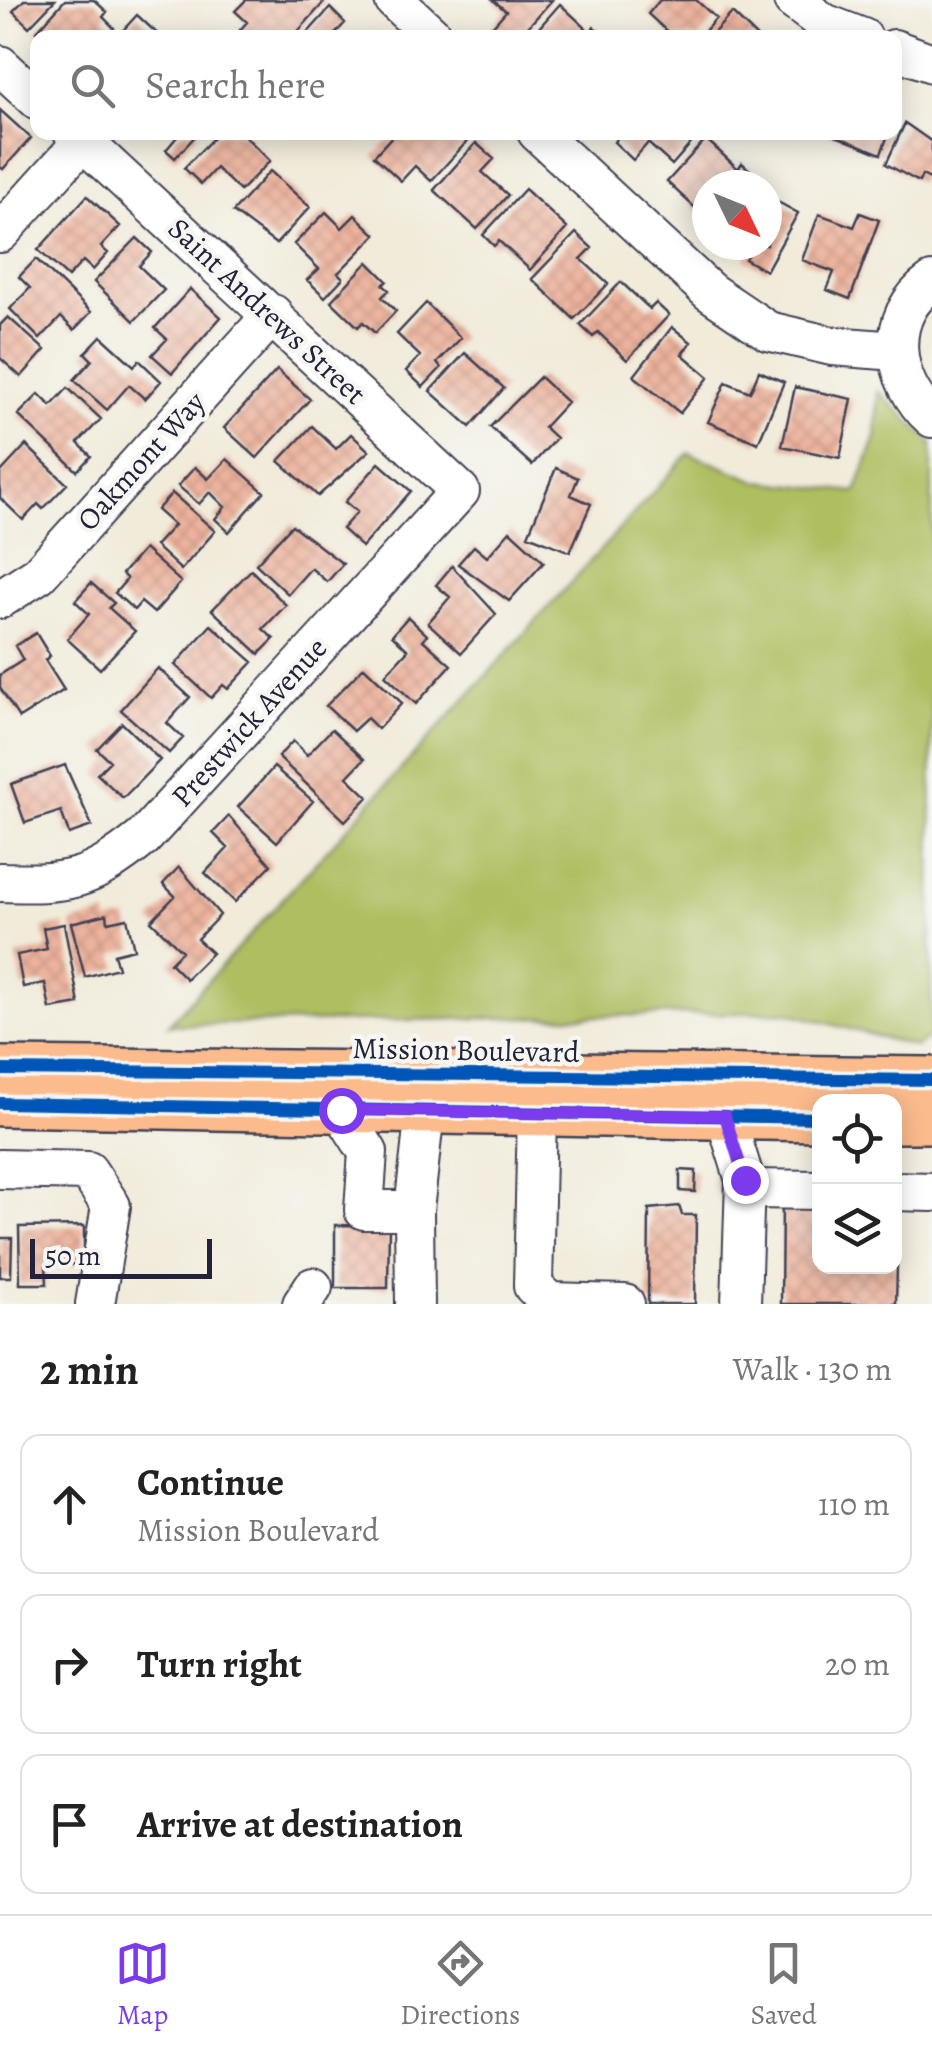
<!DOCTYPE html>
<html lang="en">
<head>
<meta charset="utf-8">
<style>
  :root { --surface:#fff; --page:#f6f6f6; --text:#222; --muted:#767676; --line:#e0e0e0; --accent:#7c3aed }
  body { margin:0; font-family:Alegreya,serif; background:var(--page); color:var(--text) }
  .controls { position:absolute; right:30px; bottom:30px; display:grid; overflow:hidden; border-radius:20px; box-shadow:0 5px 25px #0003 }
  .controls button { width:90px; height:90px; display:grid; place-items:center; padding:0; border:0; border-bottom:2px solid var(--line); background:var(--surface); color:var(--text); font:50px sans-serif }
  .compass { position:absolute; left:692px; top:170px; width:90px; height:90px; border-radius:50%; background:var(--surface); box-shadow:0 5px 25px #0003; rotate:133deg }
  .scale { position:absolute; left:30px; bottom:25px; width:182px; box-sizing:border-box; padding-left:10px; border:5px solid #22223b; border-top:0; font-size:28px; line-height:35px; white-space:nowrap; color:#22223b; -webkit-text-stroke:8px #f6f6f2; paint-order:stroke }
  .stop { position:absolute; width:30px; height:30px; margin:-22px; border:8px solid #7c3aed; border-radius:50%; background:#fff }
  .stop.end { background:#7c3aed; border-color:#fff; box-shadow:0 2px 10px #0008 }
  .list { margin:0; padding:0; list-style:none }
  h2 { display:flex; justify-content:space-between; align-items:center; height:130px; margin:0; padding:0 40px; font-size:42px }
  h2 small { font-size:32px; font-weight:400; color:var(--muted) }
  .list li { display:grid; grid-template-columns:65px 1fr auto; gap:30px; align-items:center; box-sizing:border-box; height:140px; margin:0 20px 20px; padding:0 20px; border:2px solid var(--line); border-radius:20px }
  .list b { display:block; font-size:38px; white-space:nowrap }
  .list p { margin:0; font-size:32px; white-space:nowrap; color:var(--muted) }
  .list em { font-size:32px; font-style:normal; color:var(--muted) }
  .icon { flex:none; width:55px; height:55px; fill:none; stroke:currentColor; stroke-width:2; stroke-linecap:round; stroke-linejoin:round }
  .map { position:relative; flex:none; width:932px; height:1304px; overflow:hidden }
  .search { position:absolute; background:var(--surface); box-shadow:0 5px 25px #0003; left:30px; right:30px; top:30px; height:110px; display:flex; align-items:center; gap:25px; box-sizing:border-box; padding:0 35px; border-radius:20px; color:var(--muted); font-size:38px }
  .sheet { height:610px; background:var(--surface) }
  nav { display:flex; justify-content:space-around; align-items:center; box-sizing:border-box; height:140px; border-top:2px solid var(--line); background:var(--surface); font-size:28px; color:var(--muted) }
  nav a { display:grid; justify-items:center; gap:5px }
  nav .on { color:var(--accent) }
  .map>svg:first-child { display:block }
</style>
</head>
<body>
<div class="map">
<svg width="932" height="1304" viewBox="0 0 932 1304">
  <defs>
    <pattern id="building-cross-hatch" width="8" height="8" patternUnits="userSpaceOnUse" patternTransform="scale(2.5)"><rect width="8" height="8" fill="#edb39d"/><path d="M0 0l8 8M0 8l8-8" fill="none" stroke="#cb9a88"/></pattern>
  </defs>
  <rect width="100%" height="100%" fill="#f6f6f2"/>
  <filter id="ink" filterUnits="userSpaceOnUse"><feTurbulence type="fractalNoise" baseFrequency=".01" numOctaves="2"/><feDisplacementMap in="SourceGraphic" scale="20" xChannelSelector="R" yChannelSelector="G"/><feConvolveMatrix kernelMatrix="1 2 1 2 8 2 1 2 1" color-interpolation-filters="sRGB"/></filter>
  <filter id="wash" filterUnits="userSpaceOnUse"><feTurbulence type="fractalNoise" baseFrequency=".0048" numOctaves="4" result="noise"/><feDisplacementMap in="SourceGraphic" scale="40" xChannelSelector="R" yChannelSelector="G"/><feGaussianBlur stdDeviation="2.25" result="paint"/><feColorMatrix in="noise" values="0 0 0 0 0 0 0 0 0 0 0 0 0 0 0 0 0 1.4 0 .05"/><feComposite in="paint" operator="in"/></filter>
  <g filter="url(#wash)">
    <rect width="100%" height="100%" fill="#f1ebda"/>
    <path fill="#afbe61" stroke="#68704e" stroke-width="2.5" d="M878 391 932 442 931 1036 916 1047 786 1012 168 1025 689 453 757 481 856 492 876 437Z"/>
    <g id="blocks">
      <path fill="url(#building-cross-hatch)" d="M24 0H55L29 27 13 11Z
        M65 0H94L107 12 103 17 114 28 106 38H44L37 31Z
        M246 0H326L292 38H273L268 32 263 38H248L240 30 247 22 235 11Z
        M493 0H552L518 38H503L492 27 506 11Z
        M660 0H696L716 18 699 38H674L648 14Z
        M560 4 590 32 594 27 606 38H530Z
        M330 8 345 23 334 35 336 38H303Z
        M732 13 758 38H709Z
        M137 15 162 38H116Z
        M0 110 31 138 3 169 0 167Z
        M905 123 932 142V180L922 175 919 182 886 164Z
        M181 132H199L175 158 166 150Z
        M219 132H241L270 161 240 191 216 168 201 184 184 168Z
        M396 132H468L472 136 431 181 415 166 401 181 374 156Z
        M623 132H701L672 165 648 143 633 160 614 142Z
        M826 132H889L881 154Z
        M706 139 738 169 742 163 754 174 744 185H707V219L667 182Z
        M476 143 494 159 482 172 508 195 477 229 434 190Z
        M270 171 310 207 276 244 233 212Z
        M525 189 567 228 530 270 499 241 494 246 483 235Z
        M87 196 120 226 101 247 108 253 93 270 83 261 68 277 38 250Z
        M767 196 798 213 766 271 745 259 753 245H767Z
        M326 212 342 228 355 215 376 235 338 273 343 278 325 297 307 280 319 269 294 244Z
        M860 213 879 220 850 299 827 290 834 272 802 260 819 214 854 227Z
        M576 233 592 248 581 259 608 284 574 319 532 279Z
        M137 238 152 252 139 266 164 290 134 321 94 282Z
        M36 259 91 312 74 330 61 317 40 339 10 309 30 288 19 277Z
        M368 262 387 281 383 285 389 290 382 297 396 311 375 333 363 322 358 327 331 301Z
        M621 282 650 309 656 303 669 315 627 360 598 332 593 337 580 325Z
        M190 289 221 317 172 373 152 355 167 339 155 328Z
        M426 303 461 338 437 363 441 368 423 387 406 371 420 356 397 334Z
        M8 317 45 350 21 377 0 358V325Z
        M672 327 691 342 682 354 709 377 680 413 634 376Z
        M101 336 134 366 139 360 161 381 145 399 129 385 107 410 74 380 92 360 85 353Z
        M465 353 504 388 470 427 430 391Z
        M277 370 310 399 257 458 224 428Z
        M759 371 784 382 758 443 708 422 726 382 750 392Z
        M540 377 567 402 544 427 556 438 532 465 490 427Z
        M795 387 852 399 840 458 782 446Z
        M68 388 101 419 78 443 91 456 77 471 18 415 39 394 51 406Z
        M312 426 336 449 351 434 369 451 318 496 279 461Z
        M26 445 67 484 43 509 38 504 23 520 0 498V473Z
        M227 459 264 492 229 532 215 519 225 507 210 492 199 504 178 486 195 467 208 479Z
        M379 463 411 491 362 547 342 529 357 512 345 502Z
        M556 468 578 478 571 495 591 504 570 552 528 535Z
        M172 493 215 531 181 570 155 546 174 525 157 510Z
        M292 525 343 564 327 582 311 568 288 594 256 564Z
        M510 531 544 562 509 601 458 564 474 546 487 557Z
        M144 549 181 582 154 613 141 602 134 610 115 593 127 579 122 574Z
        M452 566 496 614 461 653 428 623 450 597 436 585Z
        M251 570 286 605 263 629 274 639 259 654 212 610Z
        M91 583 114 603 109 608 135 631 100 669 67 639 89 614 75 601Z
        M408 617 427 635 423 640 451 665 416 704 385 675 408 650 392 635Z
        M211 625 253 662 228 689 223 685 211 698 175 665Z
        M36 633 50 656 45 660 64 690 19 718 0 688V675L23 660 15 646Z
        M364 667 402 703 378 729 367 718 353 731 326 706Z
        M158 668 190 697 167 723 183 738 169 753 121 710Z
        M122 723 160 760 123 798 97 774 110 761 97 749Z
        M332 729 364 759 347 777 368 797 345 821 278 757 293 741 307 755Z
        M65 765 92 826 69 834 61 811 25 823 11 784Z
        M274 767 313 801 277 842 238 807Z
        M229 816 271 865 235 902 205 873 228 848 213 833Z
        M179 867 220 915 197 939 212 953 186 979 170 963 182 951 151 921 175 896 163 884Z
        M107 914 108 922 127 918 134 949 114 954 118 968 85 977 71 923Z
        M64 924 79 1004 50 1009 45 983 23 987 17 955 47 949 43 928Z
        M680 1170 696 1171 695 1192 680 1191Z
        M782 1200 820 1201V1266H897L896 1304H781Z
        M679 1206 682 1215H696L695 1304H648L649 1209Z
        M335 1225 389 1226 388 1288H335Z
        M84 1226V1264L46 1265 47 1284H20L19 1227Z
        M0 1238H12L11 1277H0Z"/>
    </g>
  </g>
  <g filter="url(#ink)">
    <use href="#blocks" fill-opacity="0" stroke="#414053" stroke-width="2.5"/>
    <g fill="none" stroke-linecap="round" stroke-linejoin="round">
      <defs>
        <path id="minor" d="M394 0 435 38
          M793 0 824 23 863 38
          M894 49 932 63
          M0 65 38 100
          M537 132 710 292 768 331 832 346 897 351
          M0 233 83 141
          M932 282C883 316 891 381 932 418
          M0 599 39 574 273 314
          M0 882C69 884 88 882 143 838L460 491 73 132
          M341 1110 368 1152 364 1210H414L425 1111
          M537 1113 533 1286 549 1302 625 1304
          M725 1116 745 1180 741 1304
          M0 1169 88 1171 111 1206 95 1304
          M745 1189 820 1190
          M894 1191 932 1192
          M414 1210 415 1304
          M302 1304 313 1287"/>
        <path id="major" d="M0 1070 932 1080
          M0 1103 820 1118
          M894 1120H932"/>
      </defs>
      <use href="#minor" stroke="#414053" stroke-width="42"/>
      <use href="#major" stroke="#414053" stroke-width="50"/>
      <use href="#minor" stroke="#fff" stroke-width="38"/>
      <use href="#major" stroke="#fbbb8d" stroke-width="45"/>
      <defs>
        <path id="cycleway" d="M0 1070 932 1080
          M0 1103 820 1118"/>
      </defs>
      <use href="#cycleway" stroke="#f6f6f2" stroke-width="19"/>
      <use href="#cycleway" stroke="#0057b8" stroke-width="12"/>
    </g>
  </g>
  <g fill="none" stroke-linecap="round" stroke-linejoin="round" filter="url(#ink)">
    <path stroke="#7c3aed" stroke-width="12" d="M341 1110 725 1116 745 1180"/>
  </g>
  <g text-anchor="middle" dominant-baseline="central" stroke-width="9" stroke-linejoin="round" paint-order="stroke">
    <g font-size="30" fill="#22223b" stroke="#f6f6f2">
      <text transform="translate(267 311) rotate(43)">Saint Andrews Street</text>
      <text transform="translate(141 461) rotate(-48)">Oakmont Way</text>
      <text transform="translate(249 722) rotate(-48)">Prestwick Avenue</text>
      <text transform="translate(466 1050) rotate(1)">Mission Boulevard</text>
    </g>
  </g>
</svg>
<div class="controls">
<button><svg class="icon" aria-label="locate" viewBox="0 0 24 24"><circle cx="12" cy="12" r="6"/><path d="M12 2v4M12 18v4M2 12h4M18 12h4"/></svg></button>
<button><svg class="icon" aria-label="layers" viewBox="0 0 24 24"><path d="M12 4l9 5-9 5-9-5zM3 14l9 5 9-5"/></svg></button>
</div>
<svg class="compass" viewBox="-18 -18 36 36"><path d="M0-13l5 13h-10z" fill="#e53935"/><path d="M0 13l5-13h-10z" fill="#767676"/></svg>
<div class="scale">50 m</div>
<div class="stop" style="left:341px;top:1110px"></div>
<div class="stop end" style="left:745px;top:1180px"></div>
<div class="search"><svg class="icon" aria-label="search" viewBox="0 0 24 24"><circle cx="10" cy="10" r="6"/><path d="M15 15l6 6"/></svg>Search here</div>
</div>
<section class="sheet">
<h2>2 min<small>Walk · 130 m</small></h2>
<ul class="list">
<li><svg class="icon" aria-label="ahead" viewBox="0 0 24 24"><path d="M12 20V5M6 11l6-6 6 6"/></svg><div><b>Continue</b><p>Mission Boulevard</p></div><em>110 m</em></li>
<li><svg class="icon" aria-label="right" viewBox="0 0 24 24"><path d="M7 20v-9h11M14 6l5 5-5 5"/></svg><div><b>Turn right</b></div><em>20 m</em></li>
<li><svg class="icon" aria-label="arrive" viewBox="0 0 24 24"><path d="M6 21V4h12l-3 4 3 4H6"/></svg><div><b>Arrive at destination</b></div></li>
</ul>
</section>
<nav>
<a class="on"><svg class="icon" aria-label="map" viewBox="0 0 24 24"><path d="M3 6l6-2 6 2 6-2v14l-6 2-6-2-6 2zM9 4v14M15 6v14"/></svg>Map</a>
<a><svg class="icon" aria-label="directions" viewBox="0 0 24 24"><path d="M12 3l9 9-9 9-9-9zM9 14v-3h6M13 9l2 2-2 2"/></svg>Directions</a>
<a><svg class="icon" aria-label="saved" viewBox="0 0 24 24"><path d="M7 4h10v16l-5-4-5 4z"/></svg>Saved</a>
</nav>
</body>
</html>
